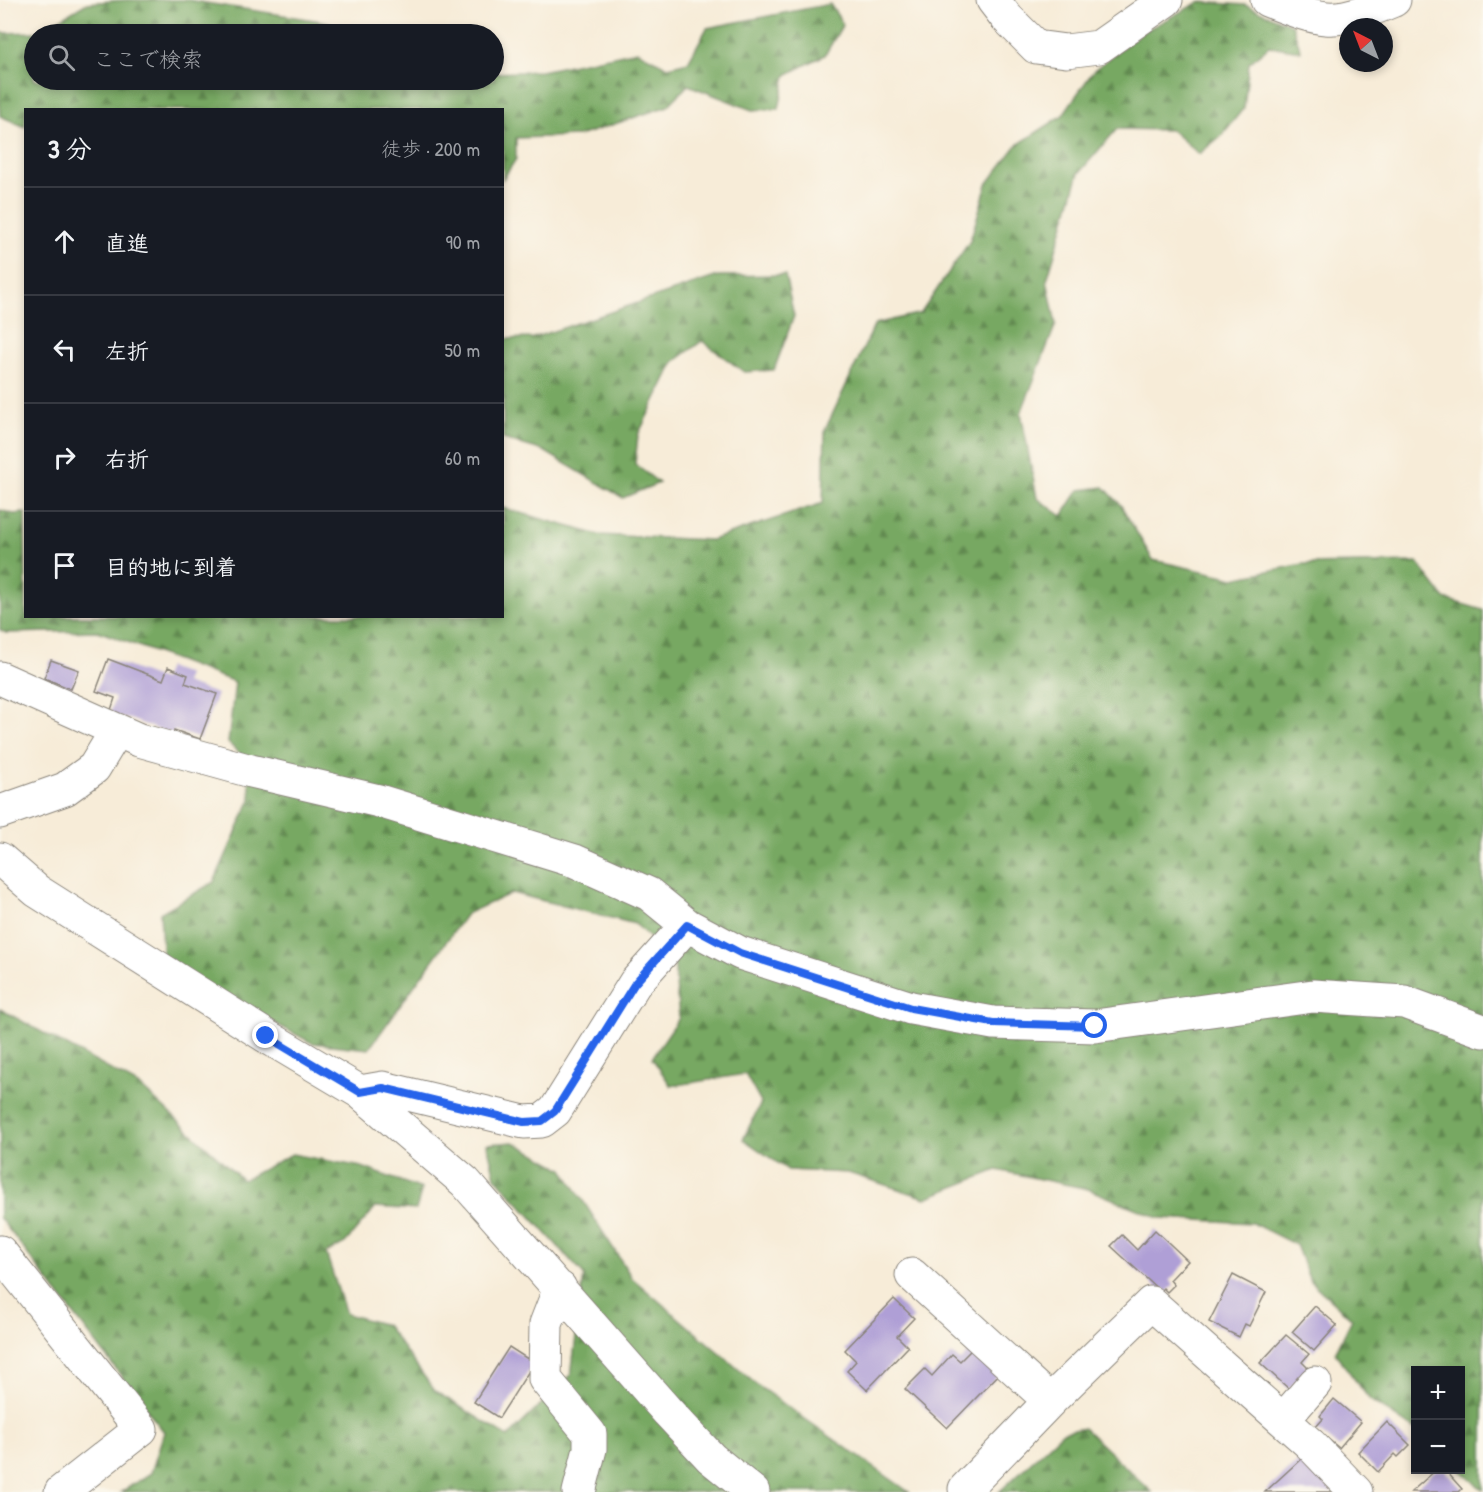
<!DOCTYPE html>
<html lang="ja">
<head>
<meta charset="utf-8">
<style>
  :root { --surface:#171b24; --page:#242831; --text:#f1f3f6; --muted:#9ea1a6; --line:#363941 }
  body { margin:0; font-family:"Patrick Hand","Klee One",sans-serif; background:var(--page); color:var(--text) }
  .controls { position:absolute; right:18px; bottom:18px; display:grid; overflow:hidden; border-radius:0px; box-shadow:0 3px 9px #0003 }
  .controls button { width:54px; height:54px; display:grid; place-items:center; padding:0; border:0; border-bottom:2px solid var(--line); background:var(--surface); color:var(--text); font:30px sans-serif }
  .compass { position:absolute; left:1339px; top:18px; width:54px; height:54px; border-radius:50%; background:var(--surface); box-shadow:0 3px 9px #0003; rotate:318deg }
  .stop { position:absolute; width:18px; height:18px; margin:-14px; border:4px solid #2563eb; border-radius:50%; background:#fff }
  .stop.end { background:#2563eb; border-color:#fff; box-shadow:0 2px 6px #0008 }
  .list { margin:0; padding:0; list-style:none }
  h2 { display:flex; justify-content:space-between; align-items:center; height:78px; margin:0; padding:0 24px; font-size:26px }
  h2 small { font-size:20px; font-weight:400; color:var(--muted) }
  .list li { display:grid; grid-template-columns:39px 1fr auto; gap:18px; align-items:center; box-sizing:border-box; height:108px; padding:0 24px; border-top:2px solid var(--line) }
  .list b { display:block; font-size:22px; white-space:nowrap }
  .list em { font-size:20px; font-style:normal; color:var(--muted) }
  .icon { flex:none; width:33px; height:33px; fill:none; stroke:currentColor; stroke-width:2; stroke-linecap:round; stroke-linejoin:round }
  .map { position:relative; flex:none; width:1483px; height:1492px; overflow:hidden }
  .search { position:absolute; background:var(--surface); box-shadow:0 3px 9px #0003; left:24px; top:24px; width:480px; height:66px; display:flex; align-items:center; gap:15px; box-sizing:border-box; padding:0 21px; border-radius:33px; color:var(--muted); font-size:22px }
  .panel { position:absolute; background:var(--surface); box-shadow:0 3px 9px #0003; left:24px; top:108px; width:480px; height:510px; border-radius:0px }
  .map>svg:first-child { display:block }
</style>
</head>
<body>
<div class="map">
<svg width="1483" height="1492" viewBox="0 0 1483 1492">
  <defs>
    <pattern id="forest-firs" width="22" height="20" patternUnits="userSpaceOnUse" patternTransform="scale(1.5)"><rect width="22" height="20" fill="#77a862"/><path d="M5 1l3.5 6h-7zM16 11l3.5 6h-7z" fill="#618850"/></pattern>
  </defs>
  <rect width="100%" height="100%" fill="#fbf7ec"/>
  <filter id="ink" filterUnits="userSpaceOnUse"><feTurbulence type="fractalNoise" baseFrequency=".0167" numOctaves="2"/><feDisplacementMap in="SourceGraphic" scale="12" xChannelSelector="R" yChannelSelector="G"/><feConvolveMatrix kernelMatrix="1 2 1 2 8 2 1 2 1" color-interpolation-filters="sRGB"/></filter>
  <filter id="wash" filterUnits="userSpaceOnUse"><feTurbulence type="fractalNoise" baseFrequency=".008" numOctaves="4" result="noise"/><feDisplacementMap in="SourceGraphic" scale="24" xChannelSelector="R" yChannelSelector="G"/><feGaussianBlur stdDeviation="1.35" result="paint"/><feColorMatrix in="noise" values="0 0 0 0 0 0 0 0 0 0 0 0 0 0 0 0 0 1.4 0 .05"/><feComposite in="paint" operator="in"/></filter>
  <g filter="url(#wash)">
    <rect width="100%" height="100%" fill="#f7ecd8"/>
    <path fill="url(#forest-firs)" stroke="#4a623f" stroke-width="1.5" d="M127 0H187L327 22 348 34H34V80H494V73L541 71 637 51 668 67 688 62 707 28 830 4 843 24 825 55 786 75 779 109 752 110 688 85 668 106 579 136 516 138V159L503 179 502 110H26L25 127 0 116V33L39 32 87 3Z
      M1199 2 1245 5 1292 25 1301 51 1269 46 1249 63 1244 108 1221 136 1199 154 1171 130 1117 129 1079 173 1047 280 1056 324 1021 413 1037 498 1062 516 1079 490 1104 487 1120 504 1153 560 1234 578 1303 564 1417 562 1445 599 1483 610V1490L1460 1470V1370H1416L1415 1430 1370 1400 1335 1353 1352 1319 1310 1281 1296 1245 1252 1223 1159 1218 1088 1189 997 1170 926 1198 848 1173 788 1170 743 1139 761 1103 745 1074 671 1086 652 1058 679 1018 674 960 635 924 512 893 466 914 369 1049 312 1043 163 964 160 913 214 882 251 799 247 760 228 743 235 682 98 631 6 633 0 630V510L13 514 25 513 26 616H502L503 508 599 535 711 540 823 503 825 430 875 324 921 313 970 241 987 184 1017 145 1062 116 1094 70 1141 33Z
      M785 275 794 316 774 370 744 372 702 341 674 362 638 435 635 464 659 483 623 498 544 451 503 439V339L533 338 718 276Z
      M0 1009 140 1086 243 1180 292 1154 362 1167 422 1189 416 1210 376 1207 345 1243 326 1253 346 1314 386 1325 435 1391 508 1437 571 1375 584 1275 495 1177 487 1144 514 1142 563 1169 632 1278 757 1385 909 1492H121L151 1473 164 1432 0 1218Z
      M1084 1428 1152 1492H999L1063 1432Z"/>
    <g id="blocks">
      <path fill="#af9fd6" d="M108 659 163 680 168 667 188 675 185 683 217 694 200 739 174 730 173 735 127 718 109 716 115 698 96 691Z
        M51 660 79 670 71 689 44 678Z
        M1155 1230 1188 1261 1170 1280 1174 1285 1167 1292 1163 1288 1160 1291 1111 1246 1122 1235 1137 1250Z
        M1233 1275 1266 1292 1249 1326 1245 1324 1239 1337 1209 1322Z
        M894 1299 914 1318 897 1336 908 1347 867 1390 847 1371 856 1361 845 1350Z
        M1315 1306 1337 1325 1314 1351 1292 1332Z
        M1286 1335 1309 1354 1302 1362 1308 1368 1289 1389 1260 1363Z
        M509 1347 534 1363 499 1418 474 1402Z
        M972 1349 1002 1371 947 1428 905 1389 925 1369 932 1376 952 1354 960 1361Z
        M1334 1399 1361 1422 1339 1448 1315 1428 1323 1419 1320 1416Z
        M1387 1422 1410 1445 1398 1457 1395 1454 1378 1472 1358 1452Z
        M1302 1458 1333 1492H1265Z
        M1436 1470H1445L1462 1489 1459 1492H1411Z"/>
    </g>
  </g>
  <g filter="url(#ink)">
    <use href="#blocks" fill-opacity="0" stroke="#8a847a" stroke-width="1.5"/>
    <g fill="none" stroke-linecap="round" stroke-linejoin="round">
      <defs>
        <path id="minor" d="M993 0 1006 17 1036 47 1066 51 1099 47 1166 0
          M1267 0C1286 7 1306 16 1326 18 1348 20 1375 8 1394 0
          M0 678 139 740 251 771 379 801 575 861 649 894 687 925 740 953 911 1008 993 1023 1095 1026 1313 996 1404 1002 1483 1031
          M0 812 65 789 94 768 117 730
          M0 859 37 891 266 1036 360 1092 465 1182 668 1412 711 1458 753 1492
          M360 1092 383 1088 524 1122 542 1121 555 1111 635 983 687 925
          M0 1252 141 1429 61 1492
          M912 1275 1050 1401
          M560 1288 546 1324 545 1379 590 1434V1449L579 1492
          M1283 1420 1315 1383
          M965 1489 1050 1401 1151 1303 1310 1444 1356 1492"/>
      </defs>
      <use href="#minor" stroke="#8a847a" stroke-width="35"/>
      <use href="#minor" stroke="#fff" stroke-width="33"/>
    </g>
  </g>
  <g fill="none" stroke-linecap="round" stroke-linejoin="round" filter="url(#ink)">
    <path stroke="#2563eb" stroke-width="8" d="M266 1036 360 1092 383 1088 524 1122 542 1121 555 1111 635 983 687 925 740 953 911 1008 993 1023 1095 1026"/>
  </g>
</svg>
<div class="controls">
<button>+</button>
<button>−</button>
</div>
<svg class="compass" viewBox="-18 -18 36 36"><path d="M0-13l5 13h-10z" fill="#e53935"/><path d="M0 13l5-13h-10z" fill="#9ea1a6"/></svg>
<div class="stop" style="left:1095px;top:1026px"></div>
<div class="stop end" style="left:266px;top:1036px"></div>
<div class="search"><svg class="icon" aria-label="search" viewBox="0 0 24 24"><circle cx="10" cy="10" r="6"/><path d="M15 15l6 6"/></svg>ここで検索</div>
<section class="panel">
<h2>3 分<small>徒歩 · 200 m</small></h2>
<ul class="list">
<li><svg class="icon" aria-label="ahead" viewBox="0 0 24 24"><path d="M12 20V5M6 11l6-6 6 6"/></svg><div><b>直進</b></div><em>90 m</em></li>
<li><svg class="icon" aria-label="left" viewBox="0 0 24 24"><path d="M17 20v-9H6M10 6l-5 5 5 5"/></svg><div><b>左折</b></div><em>50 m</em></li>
<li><svg class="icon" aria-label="right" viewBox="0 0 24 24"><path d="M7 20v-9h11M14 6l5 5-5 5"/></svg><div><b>右折</b></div><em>60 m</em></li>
<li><svg class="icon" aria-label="arrive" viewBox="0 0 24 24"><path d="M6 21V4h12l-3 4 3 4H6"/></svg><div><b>目的地に到着</b></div></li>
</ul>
</section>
</div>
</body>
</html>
